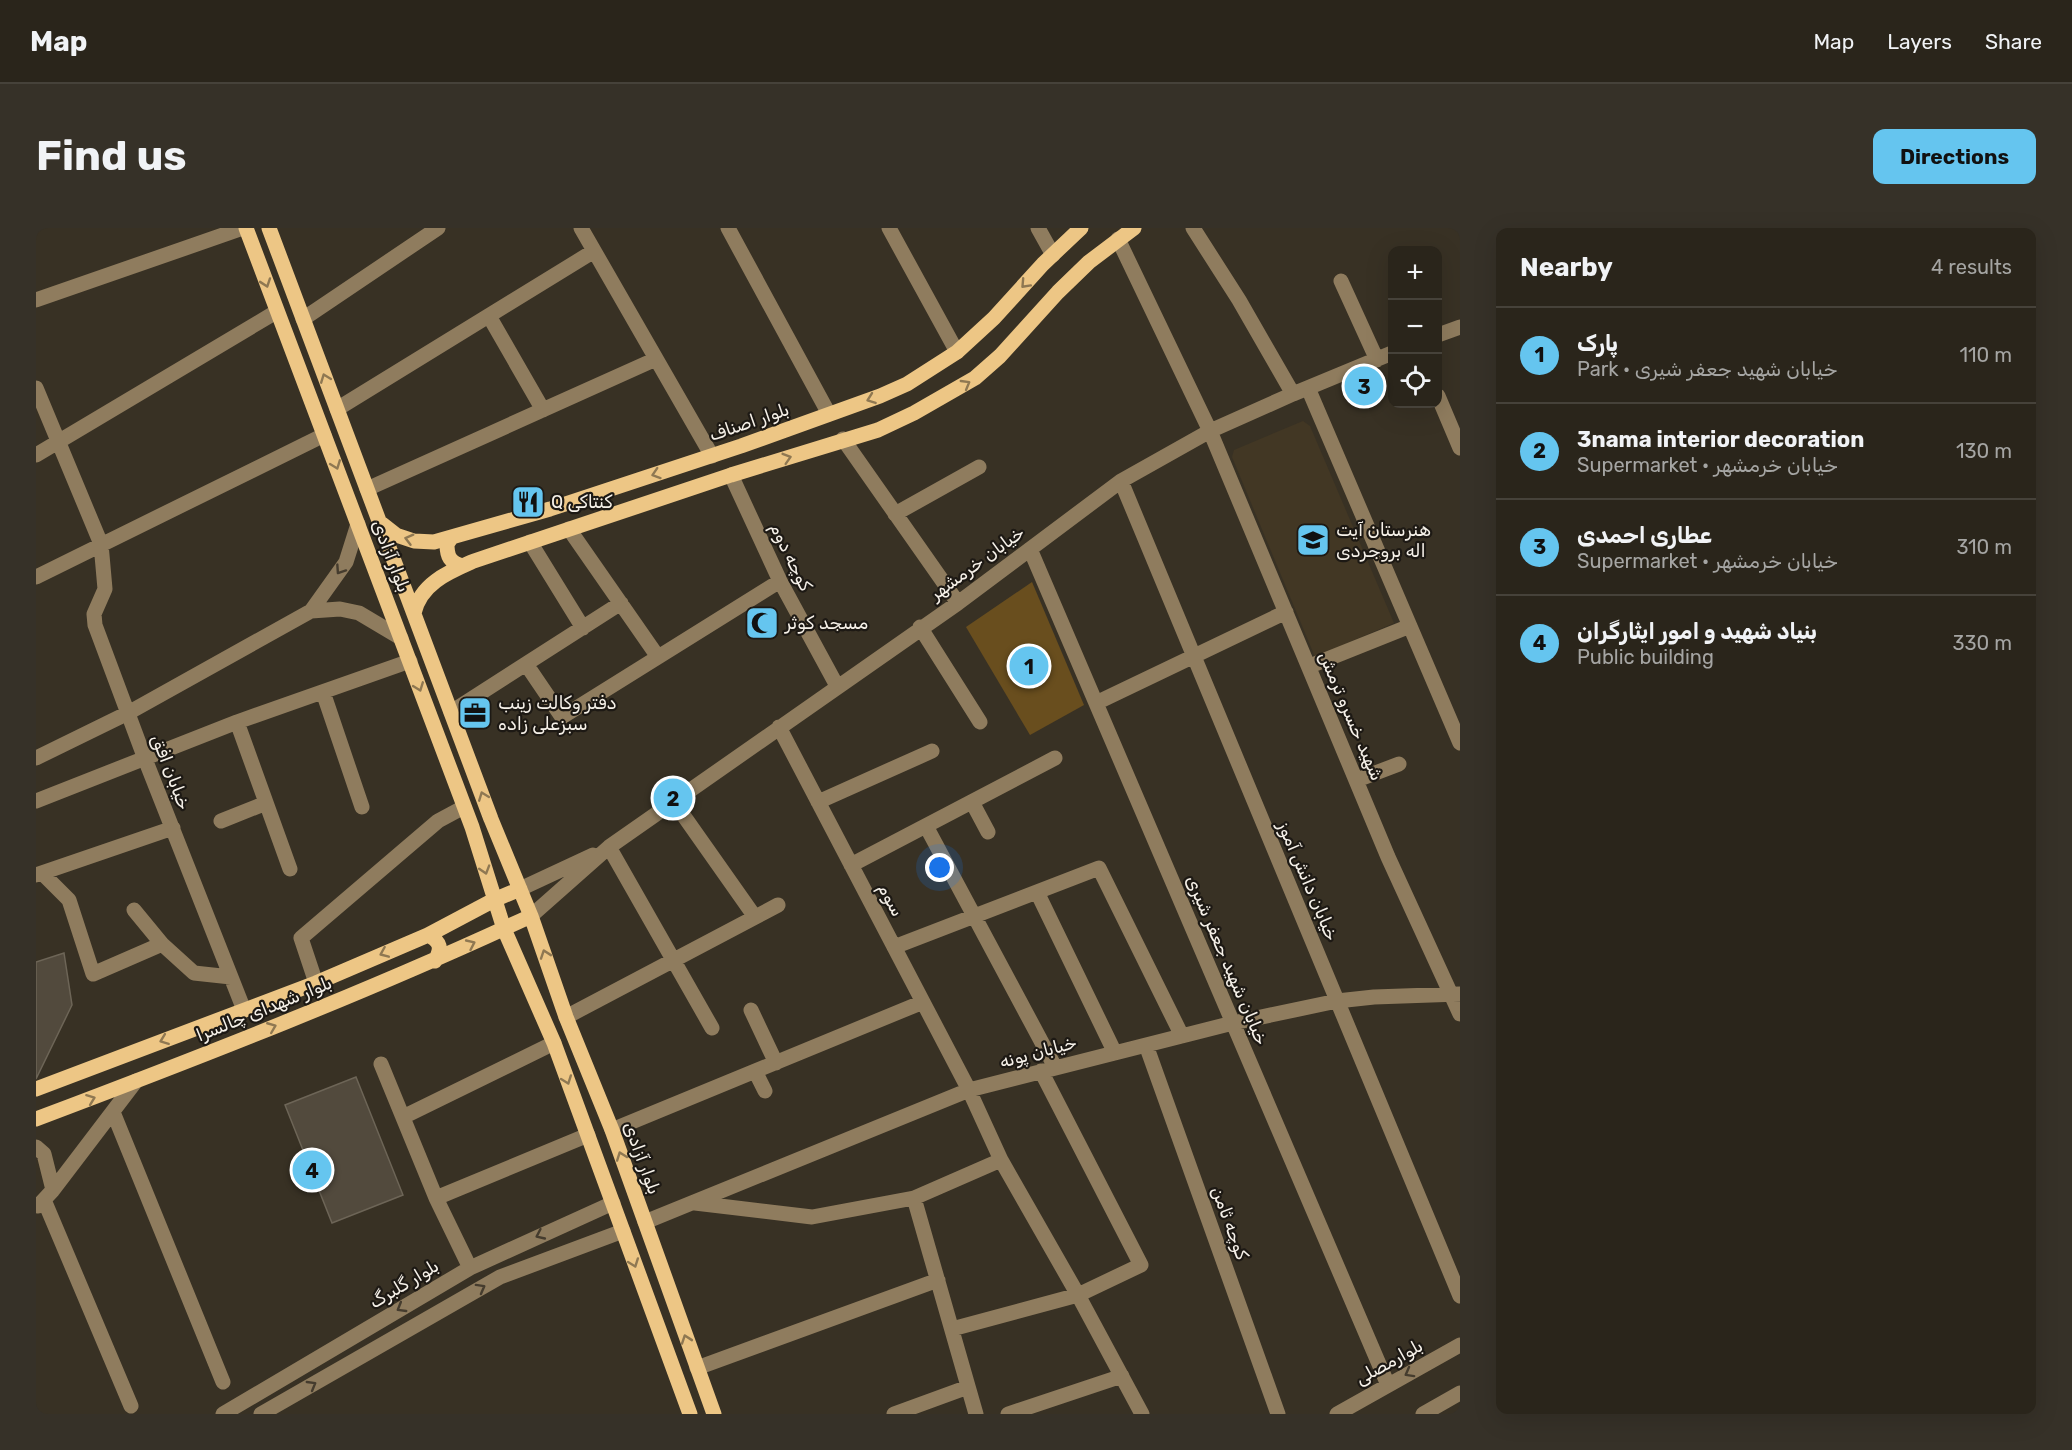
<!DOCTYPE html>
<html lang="en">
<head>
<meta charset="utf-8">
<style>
  :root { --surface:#2a251b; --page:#363128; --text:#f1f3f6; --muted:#a5a5a3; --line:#46423a; --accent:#65c5ef }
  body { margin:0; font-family:Rubik,"Noto Naskh Arabic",sans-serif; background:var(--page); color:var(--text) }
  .controls { position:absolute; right:18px; top:18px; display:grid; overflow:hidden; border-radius:12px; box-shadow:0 6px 24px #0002 }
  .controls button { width:54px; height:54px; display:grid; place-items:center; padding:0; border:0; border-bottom:2px solid var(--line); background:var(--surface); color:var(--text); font:30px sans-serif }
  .you { position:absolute; left:904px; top:640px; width:21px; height:21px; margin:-15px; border:4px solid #fff; border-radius:50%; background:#1a73e8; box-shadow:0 0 0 9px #1a73e833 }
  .badge { display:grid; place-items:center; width:39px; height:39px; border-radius:50%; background:var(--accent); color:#111; font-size:20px; font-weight:700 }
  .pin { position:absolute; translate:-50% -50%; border:3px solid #fff; box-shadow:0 2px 6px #0006 }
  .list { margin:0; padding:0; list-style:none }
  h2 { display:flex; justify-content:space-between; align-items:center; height:78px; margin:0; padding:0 24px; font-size:26px }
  h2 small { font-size:20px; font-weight:400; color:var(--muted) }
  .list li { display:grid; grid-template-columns:39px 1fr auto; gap:18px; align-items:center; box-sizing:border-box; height:96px; padding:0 24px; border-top:2px solid var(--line) }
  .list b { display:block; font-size:22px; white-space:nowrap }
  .list p { margin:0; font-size:20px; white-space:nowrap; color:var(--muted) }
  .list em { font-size:20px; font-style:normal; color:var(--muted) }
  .icon { flex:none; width:33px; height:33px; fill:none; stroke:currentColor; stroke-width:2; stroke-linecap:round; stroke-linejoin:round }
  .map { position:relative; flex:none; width:1424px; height:1186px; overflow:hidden; border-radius:12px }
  header { display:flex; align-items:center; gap:36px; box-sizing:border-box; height:84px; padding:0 30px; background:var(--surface); border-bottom:2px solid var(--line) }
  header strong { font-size:28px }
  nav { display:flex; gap:33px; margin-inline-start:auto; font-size:21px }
  .intro { display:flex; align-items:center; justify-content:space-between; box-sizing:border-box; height:144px; padding:0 36px }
  h1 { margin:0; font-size:42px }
  .button { padding:15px 27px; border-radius:12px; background:var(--accent); color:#111; font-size:21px; font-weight:700 }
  main { display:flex; gap:36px; padding:0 36px }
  aside { flex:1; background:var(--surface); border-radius:12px; box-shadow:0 6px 24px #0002 }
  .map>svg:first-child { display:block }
</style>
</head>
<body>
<header>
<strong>Map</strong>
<nav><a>Map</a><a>Layers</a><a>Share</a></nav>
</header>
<div class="intro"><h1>Find us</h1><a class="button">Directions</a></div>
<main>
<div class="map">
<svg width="1424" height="1186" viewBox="0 0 1424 1186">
  <rect width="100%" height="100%" fill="#383124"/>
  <path fill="#423724" d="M1267 193 1274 198 1358 395 1279 429 1196 229 1198 222Z"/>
  <path fill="#694e1e" d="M996 354 1048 477 994 507 930 399Z"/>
  <path fill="#524a3d" stroke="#6d6557" stroke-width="1.5" d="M28 725 36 777 0 851V734Z
    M320 849 367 967 296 995 249 877Z"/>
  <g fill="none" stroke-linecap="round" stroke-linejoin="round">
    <path stroke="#8f7c5e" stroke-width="15" d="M545 0 676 228
      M692 0 793 186
      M853 0 921 124
      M1002 0 1017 27
      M1157 0 1203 72 1257 166
      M1082 11 1174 203 1352 629 1424 786
      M1305 53 1341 132
      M0 72 207 0
      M453 88 507 182
      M267 91 402 0
      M1402 107 1424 99
      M0 160 65 316 69 361 58 386 59 397 109 531 208 782
      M1272 160 1424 515
      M1402 168 1424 220
      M301 181 558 23
      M807 211 922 375
      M0 227 240 84
      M695 247 744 353 801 458
      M1085 253 1424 1068
      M331 261 620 131
      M859 286 943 239
      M533 301 622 429
      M494 314 547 400
      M994 321 1352 1157
      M0 349 288 207
      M275 383 304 381 323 385 365 410
      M884 399 944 494
      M490 436 526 489 744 353
      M1274 438 1374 398
      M287 464 326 579
      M1060 475 1250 384
      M415 484 585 375
      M201 494 254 641
      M0 530 92 485 275 383 310 334 322 296
      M1321 552 1363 536
      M0 573 201 494 374 433
      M638 574 719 689
      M782 574 896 523
      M936 574 952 604
      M185 593 230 575
      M890 598 1019 839
      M573 619 676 800
      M815 637 1019 530
      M6 645 33 672 57 746 126 716
      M0 647 137 600
      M484 661 557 627
      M1001 664 1079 825
      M98 682 126 716 158 745 195 749
      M495 688 573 619 922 375 1085 253 1174 203 1257 166 1356 125
      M858 719 1063 640 1146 808
      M280 755 265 710 402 593 428 579
      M715 782 740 835
      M530 789 742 677
      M1110 817 1242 1186
      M345 836 400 970 434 1040
      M719 843 729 863
      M77 884 187 1154
      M367 889 518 815
      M576 902 887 774
      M0 919 8 926 17 962
      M965 932 1042 1067 1106 1186
      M400 970 552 907
      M878 970 940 1186
      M8 972 95 1178
      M659 975 776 989 878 970 965 932 933 862 743 499
      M2 978 17 962 100 853
      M609 994 933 862 1197 795 1301 773 1338 769 1424 766
      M916 1101 1042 1067 1105 1037 1005 843
      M661 1140 902 1052
      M187 1186 434 1040 577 975
      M225 1186 464 1049 587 1003
      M858 1186 932 1159
      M972 1186 1086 1148
      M1301 1186 1424 1117
      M1387 1186 1424 1165"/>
    <path stroke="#edc685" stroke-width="15" d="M210 0 436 599 468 701 518 815 654 1186
      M233 0 455 591 495 688 530 789 576 902 678 1186
      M346 296 360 307 378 313 398 314 514 281 705 218 844 168 871 156 921 124 958 90 1007 36 1045 0
      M416 309 411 316C411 329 414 334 426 338
      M378 385C385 355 413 344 438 333L695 247 842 202 878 185 939 150 964 128 1022 64 1053 34 1098 0
      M392 707C405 714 406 720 399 733
      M0 861 280 755 392 707 458 672 484 661
      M0 891C167 828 334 763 495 688"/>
  </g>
  <defs><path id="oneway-chevron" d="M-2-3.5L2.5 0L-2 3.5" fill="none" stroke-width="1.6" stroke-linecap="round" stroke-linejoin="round" transform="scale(1.5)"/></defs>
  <g stroke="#8f7852">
    <use href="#oneway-chevron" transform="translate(230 55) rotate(71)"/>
    <use href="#oneway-chevron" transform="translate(989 56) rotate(133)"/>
    <use href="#oneway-chevron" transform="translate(289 150) rotate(-111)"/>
    <use href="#oneway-chevron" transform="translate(930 156) rotate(-30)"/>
    <use href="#oneway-chevron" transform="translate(835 171) rotate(160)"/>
    <use href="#oneway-chevron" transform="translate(751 230) rotate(-17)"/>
    <use href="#oneway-chevron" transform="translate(300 237) rotate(69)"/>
    <use href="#oneway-chevron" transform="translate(620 246) rotate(162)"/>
    <use href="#oneway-chevron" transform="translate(373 311) rotate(-165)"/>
    <use href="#oneway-chevron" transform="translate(383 459) rotate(69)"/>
    <use href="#oneway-chevron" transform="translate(447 568) rotate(-111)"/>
    <use href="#oneway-chevron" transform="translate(449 642) rotate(73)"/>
    <use href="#oneway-chevron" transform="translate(435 716) rotate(-25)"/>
    <use href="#oneway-chevron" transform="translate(348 725) rotate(157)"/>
    <use href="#oneway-chevron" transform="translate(509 726) rotate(-109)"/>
    <use href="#oneway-chevron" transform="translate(236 799) rotate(-22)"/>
    <use href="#oneway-chevron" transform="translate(128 812) rotate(159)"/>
    <use href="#oneway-chevron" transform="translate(531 852) rotate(70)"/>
    <use href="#oneway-chevron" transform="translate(55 871) rotate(-21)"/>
    <use href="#oneway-chevron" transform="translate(585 928) rotate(-110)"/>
    <use href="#oneway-chevron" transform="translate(598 1035) rotate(70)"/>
    <use href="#oneway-chevron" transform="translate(650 1111) rotate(-109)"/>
  </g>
  <g stroke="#453c2e">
    <use href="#oneway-chevron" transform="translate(304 342) rotate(124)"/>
    <use href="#oneway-chevron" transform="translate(504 1007) rotate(155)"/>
    <use href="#oneway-chevron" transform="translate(445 1060) rotate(-29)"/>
    <use href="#oneway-chevron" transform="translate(365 1080) rotate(149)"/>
    <use href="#oneway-chevron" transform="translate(1373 1145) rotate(151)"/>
    <use href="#oneway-chevron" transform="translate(276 1157) rotate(-30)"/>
  </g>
  <defs>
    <symbol id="restaurant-square" viewBox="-11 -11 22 22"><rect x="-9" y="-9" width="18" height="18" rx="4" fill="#65c5ef" stroke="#1d1914"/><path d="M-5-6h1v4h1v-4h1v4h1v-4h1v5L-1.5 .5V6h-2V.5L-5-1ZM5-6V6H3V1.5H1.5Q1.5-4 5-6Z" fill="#111"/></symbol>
    <symbol id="school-square" viewBox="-11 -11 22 22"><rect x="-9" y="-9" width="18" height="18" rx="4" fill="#65c5ef" stroke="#1d1914"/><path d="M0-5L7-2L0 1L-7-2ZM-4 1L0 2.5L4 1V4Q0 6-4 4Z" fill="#111"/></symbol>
    <symbol id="mosque-square" viewBox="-11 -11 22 22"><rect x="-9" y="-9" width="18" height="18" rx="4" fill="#65c5ef" stroke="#1d1914"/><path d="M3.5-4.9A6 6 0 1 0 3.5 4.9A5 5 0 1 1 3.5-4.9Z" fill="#111"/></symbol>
    <symbol id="office-square" viewBox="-11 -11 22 22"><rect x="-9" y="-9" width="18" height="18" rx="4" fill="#65c5ef" stroke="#1d1914"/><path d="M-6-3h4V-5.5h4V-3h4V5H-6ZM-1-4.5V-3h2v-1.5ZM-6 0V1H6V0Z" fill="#111"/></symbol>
  </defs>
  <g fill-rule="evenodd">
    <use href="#restaurant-square" x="473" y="255" width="38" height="38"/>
    <use href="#school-square" x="1258" y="293" width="38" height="38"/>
    <use href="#mosque-square" x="707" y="376" width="38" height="38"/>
    <use href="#office-square" x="420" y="466" width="38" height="38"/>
  </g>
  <g text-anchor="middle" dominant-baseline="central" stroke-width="4.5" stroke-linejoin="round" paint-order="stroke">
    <g font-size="18" fill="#f6f1e9" stroke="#1d1914">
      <text transform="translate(713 194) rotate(-19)">بلوار اصناف</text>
      <text transform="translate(355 328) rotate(69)">بلوار آزادی</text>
      <text transform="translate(755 329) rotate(64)">کوچه دوم</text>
      <text transform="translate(941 335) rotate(-36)">خیابان خرمشهر</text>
      <text transform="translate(1315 488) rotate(67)">شهید خسرو ترمش</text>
      <text transform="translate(135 544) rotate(69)">خیابان افق</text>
      <text transform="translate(1272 653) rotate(67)">خیابان دانش آموز</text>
      <text transform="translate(855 672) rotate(62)">سوم</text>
      <text transform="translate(1191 732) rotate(67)">خیابان شهید جعفر شیری</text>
      <text transform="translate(228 781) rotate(-22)">بلوار شهدای چالسرا</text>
      <text transform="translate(1002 824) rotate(-15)">خیابان پونه</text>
      <text transform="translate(606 930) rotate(70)">بلوار آزادی</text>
      <text transform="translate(1194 995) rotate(70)">کوچه ثامن</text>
      <text transform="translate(368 1056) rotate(-31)">بلوار گلبرگ</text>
      <text transform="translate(1353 1134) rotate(-29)">بلوارمصلی</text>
    </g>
    <g font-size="18" fill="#f6f1e9" stroke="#1d1914" text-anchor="start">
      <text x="515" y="274">Q کنتاکی</text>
      <text x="1300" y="302">هنرستان آیت<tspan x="1300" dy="21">اله بروجردی</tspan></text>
      <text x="749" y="395">مسجد کوثر</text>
      <text x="462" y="475">دفتر وکالت زینب<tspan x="462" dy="21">سبزعلی زاده</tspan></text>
    </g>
  </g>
</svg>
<div class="controls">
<button>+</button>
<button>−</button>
<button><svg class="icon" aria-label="locate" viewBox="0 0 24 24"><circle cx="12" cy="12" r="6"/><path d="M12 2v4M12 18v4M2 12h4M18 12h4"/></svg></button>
</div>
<div class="you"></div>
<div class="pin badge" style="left:993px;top:438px">1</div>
<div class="pin badge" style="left:637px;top:570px">2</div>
<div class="pin badge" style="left:1328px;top:158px">3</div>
<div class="pin badge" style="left:276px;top:942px">4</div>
</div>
<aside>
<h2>Nearby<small>4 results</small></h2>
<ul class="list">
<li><span class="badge">1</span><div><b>پارک</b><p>Park · خیابان شهید جعفر شیری</p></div><em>110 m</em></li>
<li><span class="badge">2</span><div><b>3nama interior decoration</b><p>Supermarket · خیابان خرمشهر</p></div><em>130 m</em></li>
<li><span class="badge">3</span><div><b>عطاری احمدی</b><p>Supermarket · خیابان خرمشهر</p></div><em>310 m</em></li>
<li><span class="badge">4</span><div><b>بنیاد شهید و امور ایثارگران</b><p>Public building</p></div><em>330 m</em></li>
</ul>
</aside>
</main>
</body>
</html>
